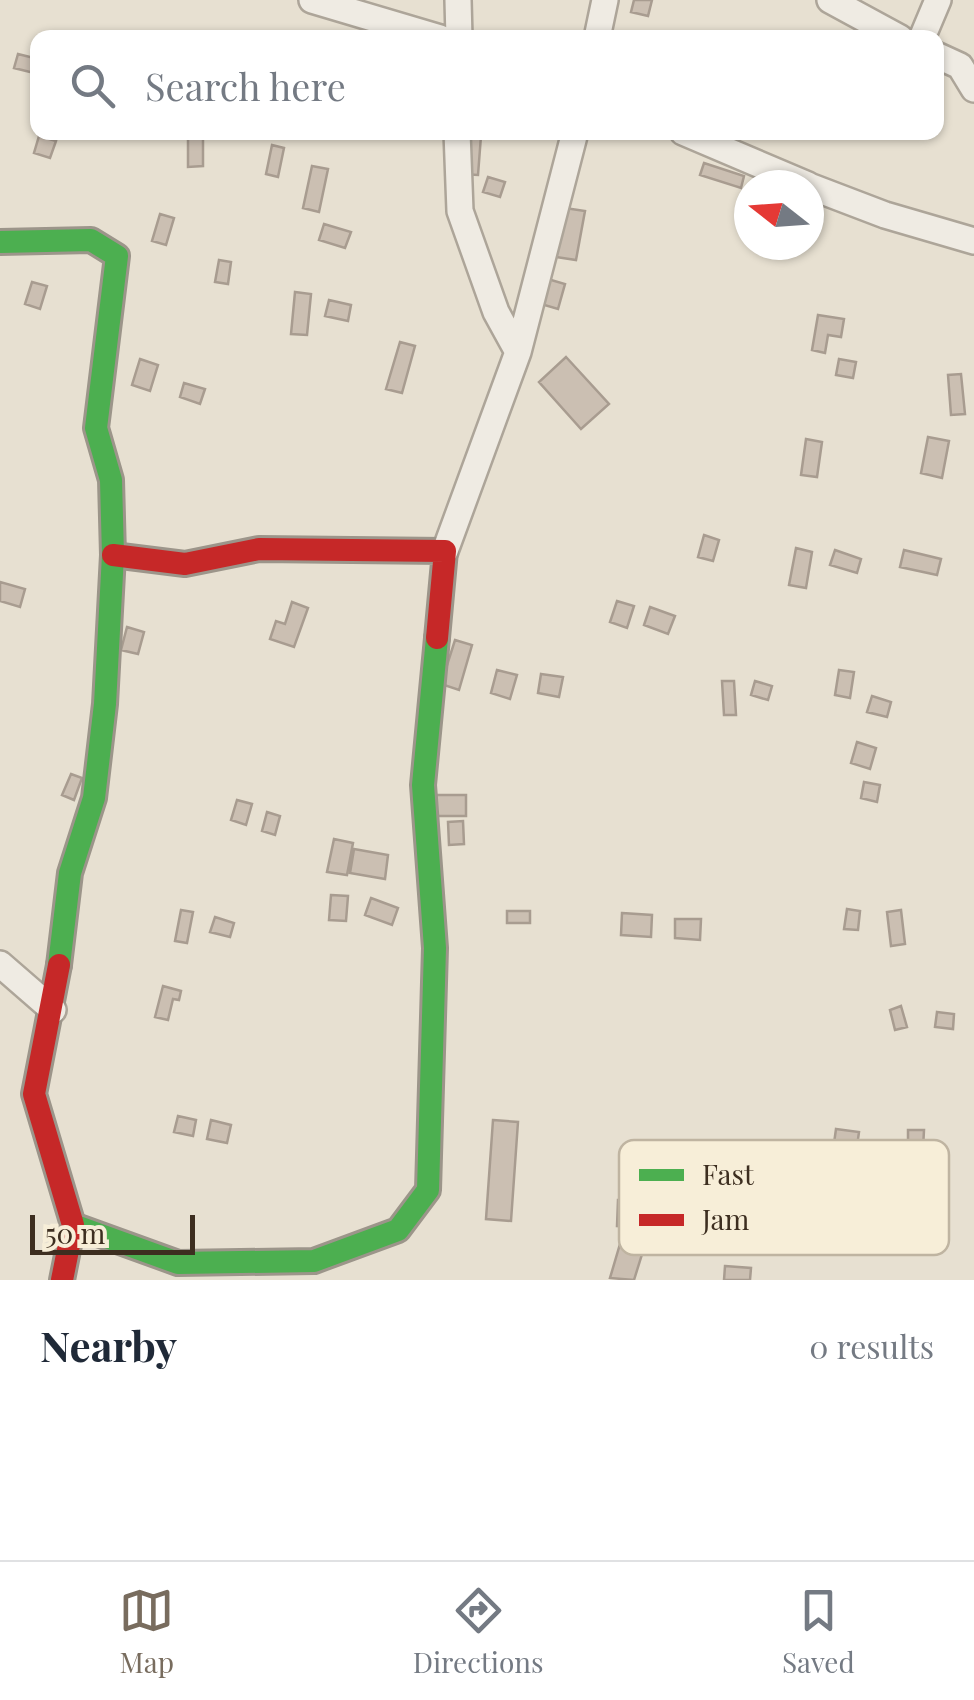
<!DOCTYPE html>
<html lang="en">
<head>
<meta charset="utf-8">
<style>
  :root { --surface:#fff; --page:#f2f2f3; --text:#1f2937; --muted:#747a83; --line:#e0e1e3; --accent:#786c5e }
  body { margin:0; font-family:"Playfair Display",serif; background:var(--page); color:var(--text) }
  .compass { position:absolute; left:734px; top:170px; width:90px; height:90px; border-radius:50%; background:var(--surface); box-shadow:0 2px 8px #0004; rotate:287deg }
  .scale { position:absolute; left:30px; bottom:25px; width:165px; box-sizing:border-box; padding-left:10px; border:5px solid #3d2e20; border-top:0; font-size:28px; line-height:35px; white-space:nowrap; color:#3d2e20; -webkit-text-stroke:8px #f7eed8; paint-order:stroke }
  .list { margin:0; padding:0; list-style:none }
  h2 { display:flex; justify-content:space-between; align-items:center; height:130px; margin:0; padding:0 40px; font-size:42px }
  h2 small { font-size:32px; font-weight:400; color:var(--muted) }
  .icon { flex:none; width:55px; height:55px; fill:none; stroke:currentColor; stroke-width:2; stroke-linecap:round; stroke-linejoin:round }
  .map { position:relative; flex:none; width:974px; height:1280px; overflow:hidden }
  .search { position:absolute; background:var(--surface); box-shadow:0 2px 8px #0004; left:30px; right:30px; top:30px; height:110px; display:flex; align-items:center; gap:25px; box-sizing:border-box; padding:0 35px; border-radius:20px; color:var(--muted); font-size:38px }
  .sheet { height:280px; background:var(--surface) }
  nav { display:flex; justify-content:space-around; align-items:center; box-sizing:border-box; height:140px; border-top:2px solid var(--line); background:var(--surface); font-size:28px; color:var(--muted) }
  nav a { display:grid; justify-items:center; gap:5px }
  nav .on { color:var(--accent) }
  .map>svg:first-child { display:block }
</style>
</head>
<body>
<div class="map">
<svg width="974" height="1280" viewBox="0 0 974 1280">
  <rect width="100%" height="100%" fill="#e7e0d1"/>
  <path fill="#cbbfb2" stroke="#a89c90" stroke-width="2.5" d="M634 0H652L648 16 631 12Z
    M18 54 38 59V74L14 68Z
    M188 132H203V166L188 167Z
    M463 135 481 136 478 175 461 174Z
    M39 136 56 141 50 158 34 153Z
    M272 145 284 148 278 177 266 174Z
    M704 163 744 176 741 188 700 175Z
    M312 166 328 169 319 212 303 208Z
    M488 177 505 182 500 197 483 192Z
    M565 208 585 211 576 260 556 257Z
    M160 214 174 218 166 245 152 241Z
    M324 224 351 232 345 248 319 240Z
    M219 260 231 262 228 284 215 282Z
    M541 277 565 284 558 309 534 302Z
    M32 282 47 286 40 309 25 304Z
    M295 292 311 294 307 335 291 334Z
    M329 300 351 305 348 321 325 316Z
    M818 315 844 319 841 337 828 335 825 353 812 350Z
    M400 342 415 346 402 393 386 389Z
    M566 357 609 404 581 429 539 382Z
    M140 359 158 365 150 391 132 385Z
    M839 359 856 362 853 378 836 375Z
    M961 374 965 414 951 415 948 375Z
    M184 383 205 389 200 404 180 397Z
    M928 437 949 441 942 478 921 473Z
    M806 439 822 442 817 477 801 475Z
    M704 535 719 540 713 561 698 557Z
    M796 548 812 552 806 588 789 585Z
    M835 550 861 559 857 573 830 565Z
    M904 550 941 559 937 575 900 567Z
    M0 582 25 589 20 607 0 601Z
    M617 601 634 606 627 628 610 622Z
    M292 602 308 608 294 647 270 639 276 621 285 624Z
    M650 607 675 616 668 634 644 625Z
    M127 627 144 632 138 654 121 650Z
    M455 640 472 645 459 690 441 684Z
    M497 670 517 675 510 699 491 693Z
    M839 670 854 672 850 698 835 695Z
    M541 674 563 677 559 697 538 693Z
    M722 681H734L736 715H724Z
    M755 681 772 686 768 700 751 695Z
    M872 696 891 702 887 717 867 712Z
    M857 742 876 748 870 769 851 763Z
    M71 774 82 778 74 800 62 795Z
    M864 782 880 785 877 802 861 798Z
    M436 795H466V816H436Z
    M237 800 252 804 246 825 231 820Z
    M267 812 280 816 275 835 262 831Z
    M463 821 464 844 449 845 448 822Z
    M334 839 353 843 347 875 327 872Z
    M354 849 388 855 385 879 350 873Z
    M331 895 348 896 346 921 329 920Z
    M371 898 398 908 392 925 365 915Z
    M847 909 860 911 858 930 844 929Z
    M181 910 193 912 187 943 175 941Z
    M901 910 905 944 891 946 887 912Z
    M507 911H530V923H507Z
    M622 913 652 915 651 937 621 935Z
    M215 917 234 923 230 937 210 932Z
    M675 919H701L700 940 675 938Z
    M163 986 181 991 179 1000 173 999 168 1020 155 1017Z
    M901 1006 907 1027 895 1030 890 1010Z
    M937 1012 954 1014 953 1029 935 1027Z
    M178 1116 196 1120 193 1136 174 1132Z
    M211 1120 231 1125 227 1143 207 1139Z
    M493 1120 518 1122 511 1221 486 1219Z
    M836 1129 859 1132 852 1182 829 1179Z
    M908 1130H924L923 1149 908 1148Z
    M618 1200 663 1202 662 1228 617 1226Z
    M620 1244 643 1251 634 1280 610 1278Z
    M725 1266 751 1268 750 1280H724Z"/>
  <g fill="none" stroke-linecap="round" stroke-linejoin="round">
    <defs>
      <path id="street" d="M312 0 440 38
        M458 0 459 38
        M830 0 900 38
        M597 38 605 0
        M922 38 938 0
        M936 55 960 66 974 89
        M457 132 460 211 496 312 518 352
        M683 132 808 185
        M809 186 885 215 974 241
        M445 551 518 352 575 132
        M0 964 53 1010"/>
      <path id="fast" d="M0 242 91 240 117 256 96 428 111 480 113 555 105 704 94 798 70 873 59 965
        M73 1225 178 1263 314 1261 398 1230 428 1190 435 948 423 785 437 638"/>
      <path id="jam" d="M113 555 185 564 259 549 445 551 437 638
        M59 965 34 1094 73 1225 62 1280"/>
    </defs>
    <use href="#street" stroke="#ada599" stroke-width="30"/>
    <use href="#fast" stroke="#9c958a" stroke-width="28"/>
    <use href="#jam" stroke="#9c958a" stroke-width="28"/>
    <use href="#street" stroke="#efebe3" stroke-width="25"/>
    <use href="#fast" stroke="#4caf50" stroke-width="22"/>
    <use href="#jam" stroke="#c62828" stroke-width="22"/>
  </g>
  <rect x="619" y="1140" width="330" height="115" rx="15" fill="#f7eed8" stroke="#bfb4a1" stroke-width="2.5"/>
  <rect x="639" y="1169" width="45" height="12" fill="#4caf50"/>
  <rect x="639" y="1214" width="45" height="12" fill="#c62828"/>
  <g font-size="28" fill="#3d2e20">
    <text x="702" y="1185">Fast</text>
    <text x="702" y="1230">Jam</text>
  </g>
</svg>
<svg class="compass" viewBox="-18 -18 36 36"><path d="M0-13l5 13h-10z" fill="#e53935"/><path d="M0 13l5-13h-10z" fill="#747a83"/></svg>
<div class="scale">50 m</div>
<div class="search"><svg class="icon" aria-label="search" viewBox="0 0 24 24"><circle cx="10" cy="10" r="6"/><path d="M15 15l6 6"/></svg>Search here</div>
</div>
<section class="sheet">
<h2>Nearby<small>0 results</small></h2>
<ul class="list">
</ul>
</section>
<nav>
<a class="on"><svg class="icon" aria-label="map" viewBox="0 0 24 24"><path d="M3 6l6-2 6 2 6-2v14l-6 2-6-2-6 2zM9 4v14M15 6v14"/></svg>Map</a>
<a><svg class="icon" aria-label="directions" viewBox="0 0 24 24"><path d="M12 3l9 9-9 9-9-9zM9 14v-3h6M13 9l2 2-2 2"/></svg>Directions</a>
<a><svg class="icon" aria-label="saved" viewBox="0 0 24 24"><path d="M7 4h10v16l-5-4-5 4z"/></svg>Saved</a>
</nav>
</body>
</html>
